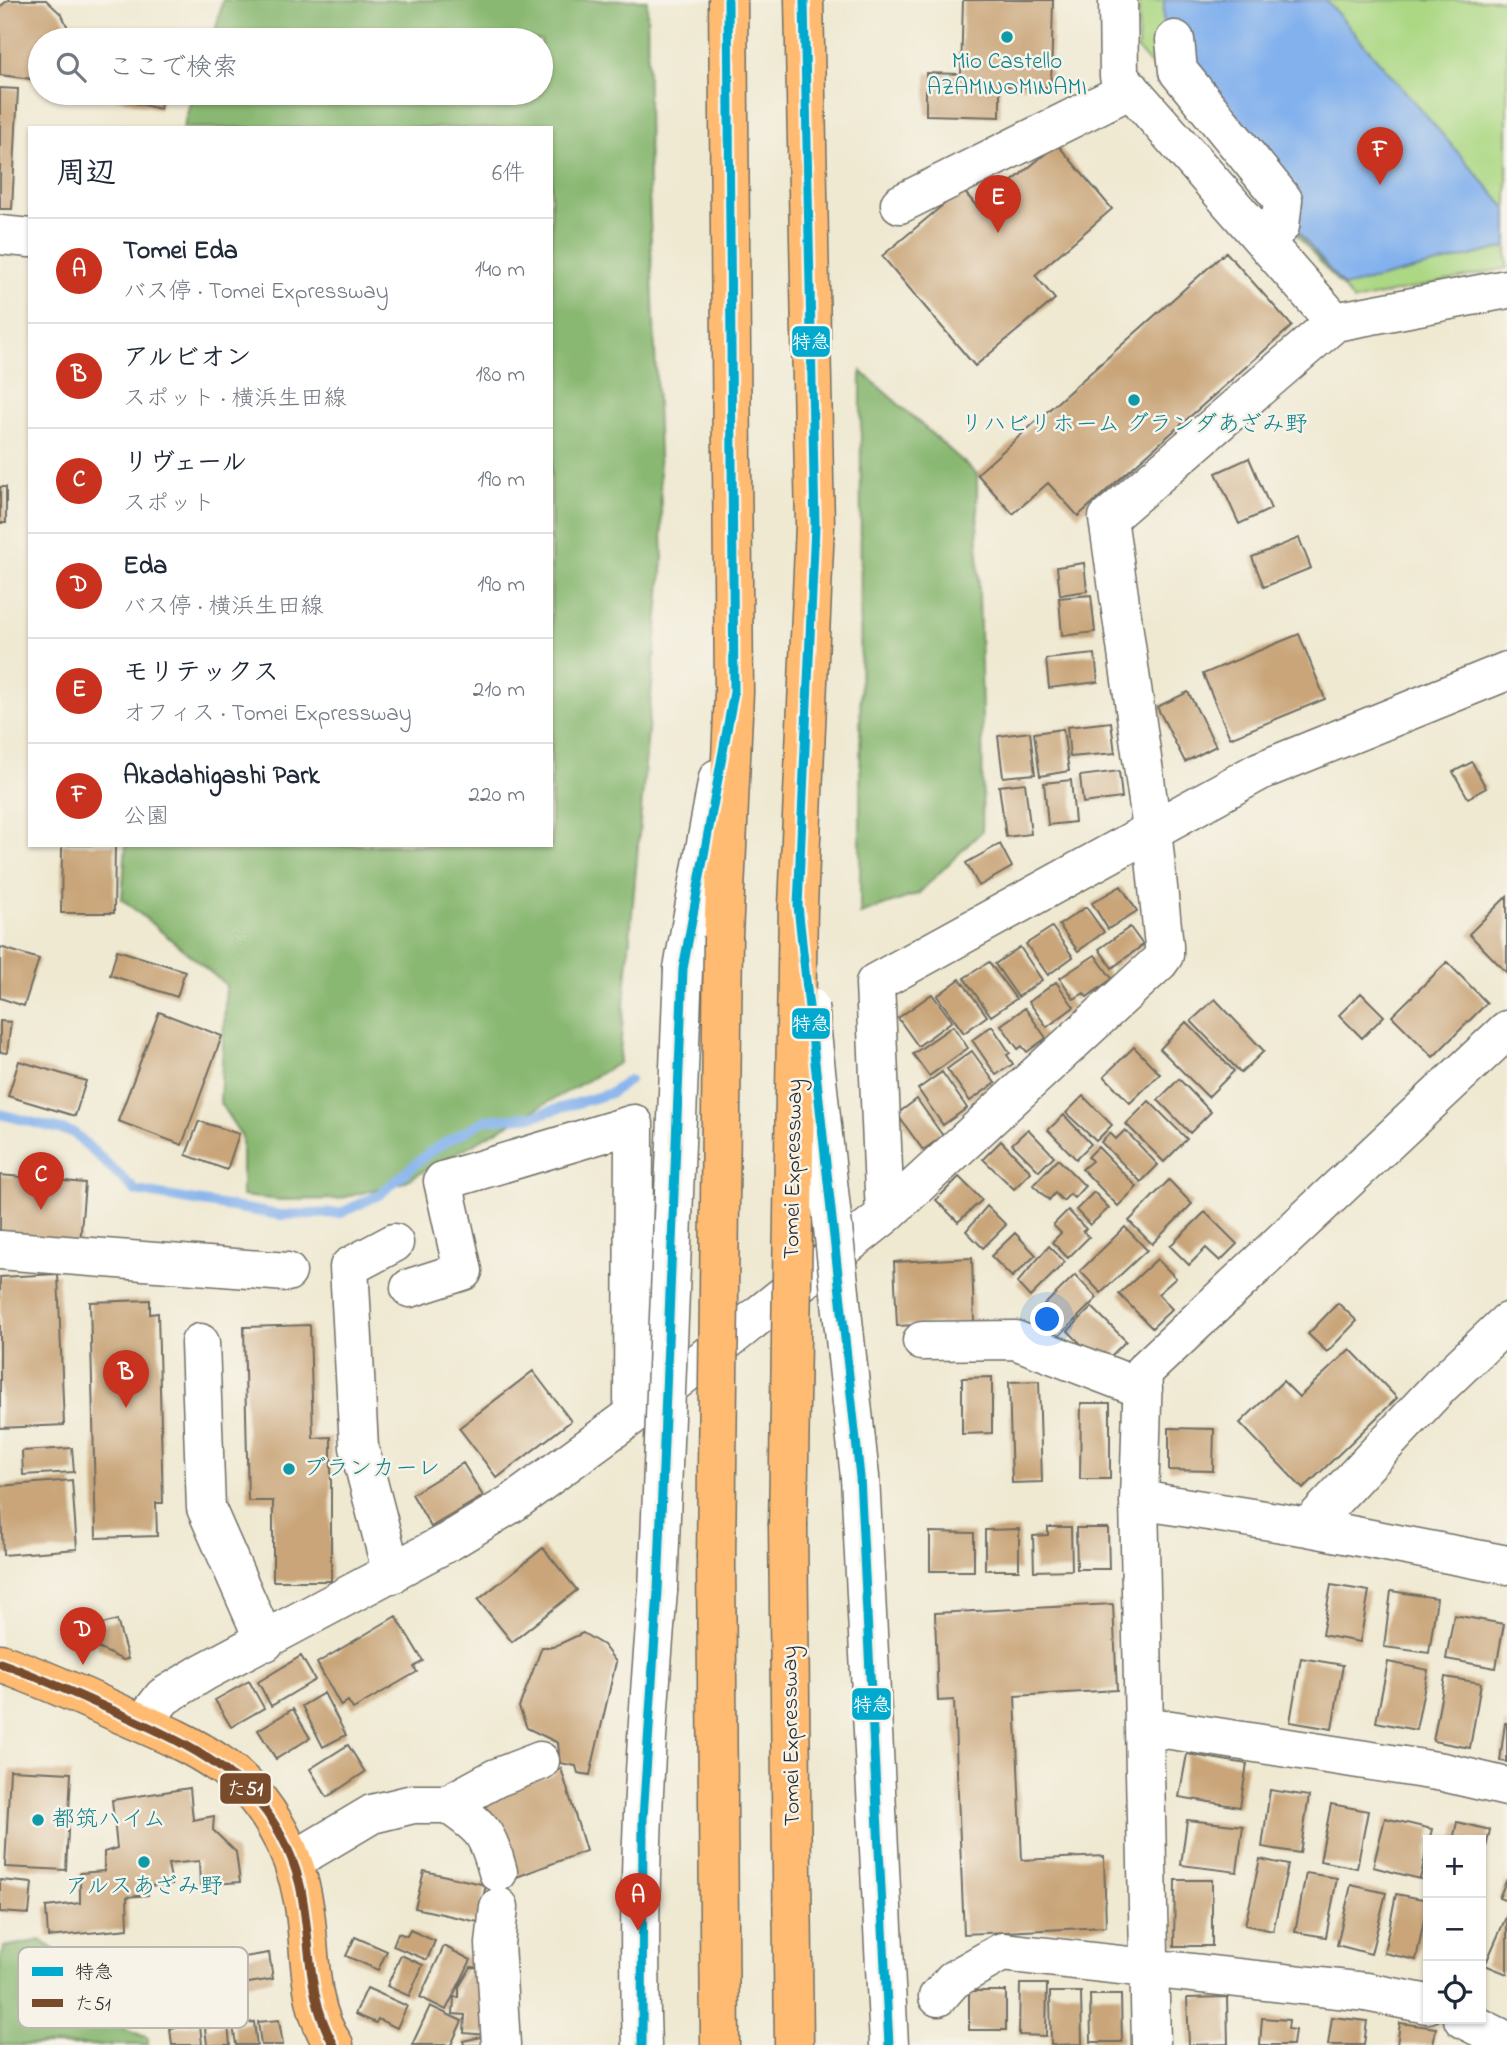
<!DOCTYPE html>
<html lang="ja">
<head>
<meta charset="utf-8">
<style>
  :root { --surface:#fff; --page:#f6f6f7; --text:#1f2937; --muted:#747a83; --line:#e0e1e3; --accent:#c8321e }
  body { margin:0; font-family:"Indie Flower","Klee One",sans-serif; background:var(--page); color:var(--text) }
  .controls { position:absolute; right:21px; bottom:21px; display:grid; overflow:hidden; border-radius:0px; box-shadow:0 2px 5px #0004 }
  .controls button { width:63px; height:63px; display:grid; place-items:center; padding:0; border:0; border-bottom:2px solid var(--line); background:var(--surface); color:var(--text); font:35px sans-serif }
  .you { position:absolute; left:1048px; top:1320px; width:24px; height:24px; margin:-18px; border:5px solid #fff; border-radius:50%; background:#1a73e8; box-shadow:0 0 0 10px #1a73e833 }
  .badge { display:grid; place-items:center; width:46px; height:46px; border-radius:50%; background:var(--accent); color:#fff; font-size:23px; font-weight:700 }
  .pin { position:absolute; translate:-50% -58px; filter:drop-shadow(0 2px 4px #0008) }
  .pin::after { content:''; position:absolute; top:37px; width:24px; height:21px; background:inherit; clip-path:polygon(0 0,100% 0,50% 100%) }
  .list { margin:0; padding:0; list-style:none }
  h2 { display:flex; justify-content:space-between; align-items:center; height:91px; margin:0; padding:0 28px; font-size:30px }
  h2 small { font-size:23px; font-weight:400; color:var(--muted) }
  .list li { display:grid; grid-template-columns:46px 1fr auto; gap:21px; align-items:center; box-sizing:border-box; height:105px; padding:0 28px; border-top:2px solid var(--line) }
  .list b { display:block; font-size:26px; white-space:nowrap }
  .list p { margin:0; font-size:23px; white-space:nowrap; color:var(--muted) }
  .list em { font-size:23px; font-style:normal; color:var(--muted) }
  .icon { flex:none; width:38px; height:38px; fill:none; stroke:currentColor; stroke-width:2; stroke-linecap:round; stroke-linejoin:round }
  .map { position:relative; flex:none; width:1507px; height:2045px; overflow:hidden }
  .search { position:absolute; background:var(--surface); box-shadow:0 2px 5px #0004; left:28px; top:28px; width:525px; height:77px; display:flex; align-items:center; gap:18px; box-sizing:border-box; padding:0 24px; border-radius:38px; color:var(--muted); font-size:26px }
  .panel { position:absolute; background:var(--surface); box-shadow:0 2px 5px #0004; left:28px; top:126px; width:525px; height:721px; border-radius:0px }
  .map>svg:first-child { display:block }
</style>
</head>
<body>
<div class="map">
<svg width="1507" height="2045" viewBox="0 0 1507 2045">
  <rect width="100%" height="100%" fill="#f7f3e8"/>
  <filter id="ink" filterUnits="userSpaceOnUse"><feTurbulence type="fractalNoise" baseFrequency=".0143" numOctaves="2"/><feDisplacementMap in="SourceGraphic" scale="14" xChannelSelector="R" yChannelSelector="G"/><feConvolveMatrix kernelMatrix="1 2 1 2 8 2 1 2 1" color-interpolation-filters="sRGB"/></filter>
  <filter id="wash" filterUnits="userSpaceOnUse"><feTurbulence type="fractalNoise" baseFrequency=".00686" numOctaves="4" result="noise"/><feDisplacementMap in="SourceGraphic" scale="28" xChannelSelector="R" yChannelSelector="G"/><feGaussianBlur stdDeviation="1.57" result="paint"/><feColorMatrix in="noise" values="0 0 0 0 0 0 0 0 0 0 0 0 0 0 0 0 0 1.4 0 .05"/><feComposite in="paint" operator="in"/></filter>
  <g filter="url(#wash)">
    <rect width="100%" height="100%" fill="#efe9d2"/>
    <path fill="#acd884" stroke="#6c8258" stroke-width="2" d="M1139 0H1507V268L1354 301 1138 50Z"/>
    <path fill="#89b872" stroke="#5a724e" stroke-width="2" d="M223 0H647L649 192 663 559 619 1063 404 1182 338 1199 282 1200 242 1196V1137L220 1103 226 985 122 899 126 845H551V128H183L193 93H541V40H213Z
      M861 371 977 474C977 593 985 712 982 831L918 894 860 914Z
      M41 1940 68 1960 71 1971 58 1981 60 2019 106 2021 148 2038V2045H0V1958L4 1947Z"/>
    <path fill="#82b1ed" stroke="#566e8c" stroke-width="2" d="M1164 0H1326L1507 209V247L1344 287 1162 67Z"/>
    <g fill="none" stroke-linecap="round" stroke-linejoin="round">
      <path stroke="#82b1ed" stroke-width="10" d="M0 1114 74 1133 136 1191 280 1215 341 1213 380 1194 431 1151 485 1120 534 1116 611 1093 629 1080"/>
    </g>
    <g id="blocks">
      <path fill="#c9a579" d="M8 0H46L62 15 68 28 66 40H40V80L0 75V7Z
        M963 0H1053L1051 87 1000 86V117L926 115V73L961 74Z
        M0 88 18 89 12 209H0Z
        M94 93H163L160 109Z
        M1057 144 1112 209 1035 275 1055 299 975 366 882 256 962 189 979 209Z
        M1226 252 1292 326 1078 516 1048 483 1013 514 977 474Z
        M1249 458 1271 509 1239 524 1216 473Z
        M0 487H6V523H0Z
        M1299 538 1311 568 1264 587 1252 557Z
        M1084 563 1087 591 1060 595 1057 567Z
        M1091 595 1095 632 1062 636 1059 598Z
        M1299 634 1325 699 1230 738 1203 674Z
        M1095 654 1098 682 1049 688 1046 659Z
        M1188 692 1216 746 1185 762 1157 707Z
        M1111 722 1115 753 1070 757 1067 727Z
        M1063 729 1069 771 1040 776 1034 733Z
        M1030 732 1035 774 1003 777 998 736Z
        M1472 762 1486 788 1468 798 1453 772Z
        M1119 771 1122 798 1083 803 1080 776Z
        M1071 780 1075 822 1048 825 1044 783Z
        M1025 783 1031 834 1006 837 999 786Z
        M1000 844 1012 867 979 886 966 863Z
        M62 845H115L114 913H61Z
        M1121 886 1137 911 1108 929 1092 903Z
        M1507 896V973L1469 934Z
        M1086 907 1104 932 1078 951 1059 925Z
        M1052 927 1073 957 1048 975 1026 944Z
        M1130 927 1143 945 1112 968 1099 949Z
        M0 947 39 959 24 1006 0 998Z
        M1020 947 1042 980 1018 997 995 964Z
        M117 950 185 971 177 997 110 975Z
        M1095 955 1112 979 1087 997 1084 993 1074 999 1060 978Z
        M989 962 1016 999 991 1016 964 978Z
        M1447 962 1487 1003 1433 1057 1392 1016Z
        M960 979 987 1016 964 1033 937 996Z
        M1056 982 1074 1007 1047 1027 1029 1002Z
        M1361 993 1384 1016 1362 1038 1339 1015Z
        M932 994 952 1021 918 1046 898 1018Z
        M1215 999 1264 1051 1241 1073 1191 1021Z
        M1025 1008 1046 1038 1027 1052 1022 1046 1018 1049 1001 1025Z
        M159 1012 222 1036 182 1145 118 1121Z
        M0 1021 11 1022 7 1053 0 1052Z
        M1186 1022 1234 1071 1208 1097 1160 1049Z
        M953 1026 968 1048 929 1076 913 1054Z
        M992 1026 1010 1053 1007 1055 1013 1064 996 1075 972 1040Z
        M1134 1047 1160 1074 1130 1103 1104 1076Z
        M972 1051 995 1083 970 1101 947 1069Z
        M19 1061 86 1081 75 1116 8 1096Z
        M942 1072 967 1108 943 1125 918 1089Z
        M1179 1079 1211 1112 1190 1133 1158 1100Z
        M1083 1096 1112 1125 1096 1141 1066 1113Z
        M917 1099 943 1136 923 1150 897 1114Z
        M1149 1101 1187 1139 1164 1162 1126 1124Z
        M1064 1115 1091 1144 1076 1159 1048 1130Z
        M199 1121 239 1134 227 1170 186 1155Z
        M1028 1129 1054 1156 1039 1171 1012 1144Z
        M1125 1130 1158 1165 1141 1182 1101 1142 1110 1133 1116 1139Z
        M1001 1141 1031 1172 1014 1189 983 1159Z
        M1098 1147 1137 1187 1118 1206 1082 1169 1092 1161 1088 1157Z
        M1058 1159 1085 1186 1074 1198 1070 1194 1063 1201 1055 1193 1049 1200 1033 1185Z
        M0 1175 85 1183 80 1244 0 1237Z
        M959 1177 982 1200 958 1222 936 1200Z
        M1169 1180 1192 1204 1152 1244 1129 1221Z
        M1094 1192 1109 1208 1090 1225 1076 1210Z
        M987 1206 1006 1225 983 1248 966 1231Z
        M1068 1210 1086 1229 1083 1231 1089 1237 1068 1258 1052 1242 1061 1233 1053 1225Z
        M1205 1212 1237 1244 1220 1261 1206 1248 1189 1265 1170 1246Z
        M1125 1227 1147 1250 1101 1293 1080 1271Z
        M1015 1233 1036 1255 1012 1277 991 1256Z
        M1049 1246 1065 1262 1030 1297 1017 1283Z
        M972 1258 974 1322 897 1326 894 1262Z
        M1157 1259 1176 1278 1158 1294 1172 1309 1152 1328 1119 1294Z
        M58 1274 64 1425 0 1428V1277Z
        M1075 1275 1097 1298 1053 1342 1030 1319Z
        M150 1300V1314L158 1313 163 1503H156L157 1536 96 1538 90 1302Z
        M1338 1303 1357 1321 1327 1352 1308 1334Z
        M1092 1307 1126 1341 1106 1361 1093 1356 1068 1331Z
        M310 1325 313 1438 331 1437V1581H273V1501H248L244 1327Z
        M1350 1349 1397 1398 1303 1489 1240 1423 1283 1381 1299 1397Z
        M533 1371 571 1421 497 1478 459 1428Z
        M992 1377V1433L962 1434V1378Z
        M1039 1381 1042 1482 1012 1483 1009 1382Z
        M1081 1403H1110V1479H1080Z
        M1169 1428 1214 1429 1213 1471 1169 1470Z
        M72 1448 74 1472 23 1475 22 1451Z
        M463 1463 483 1496 431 1527 412 1494Z
        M72 1480 77 1549 3 1555 0 1486Z
        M1048 1527H1071L1072 1570 1034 1571 1033 1536 1048 1535Z
        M1076 1528H1108L1109 1569H1077Z
        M1019 1529V1570H985V1530Z
        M930 1532 974 1533V1571H930Z
        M543 1548 577 1590 512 1642 478 1600Z
        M1331 1585 1369 1591 1360 1642 1322 1635Z
        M1391 1591 1437 1598 1429 1653 1384 1647Z
        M1113 1604 1117 1690 1015 1696 1022 1860 1104 1856 1106 1927 964 1934 954 1700 938 1701 935 1613Z
        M1454 1615 1504 1624 1496 1668 1446 1659Z
        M396 1616 423 1661 414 1667 417 1672 353 1709 348 1701 341 1706 317 1663Z
        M117 1620 128 1659 123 1660 98 1648 92 1627Z
        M583 1633 603 1645 616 1662 590 1775 578 1773 576 1766 560 1763 558 1743 527 1728 519 1707 542 1647H553Z
        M301 1656 315 1680 271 1706 258 1682Z
        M1301 1658 1343 1665 1332 1729 1290 1722Z
        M1388 1662 1428 1670 1416 1730 1376 1722Z
        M1445 1677 1481 1683 1470 1748 1433 1741Z
        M249 1681 264 1708 231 1727 215 1700Z
        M324 1693 346 1735 323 1747 302 1706Z
        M293 1709 310 1738 276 1759 258 1730Z
        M1505 1723H1507V1762L1500 1761Z
        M348 1745 365 1772 327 1797 310 1769Z
        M1187 1754 1247 1764 1240 1807 1179 1797Z
        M561 1768 586 1851 514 1878 487 1818 486 1803 507 1787 551 1776Z
        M10 1770 71 1773 66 1870 5 1867Z
        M190 1788 193 1820 214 1816 213 1830 236 1852 240 1882 200 1885 199 1861 168 1864 172 1884 146 1886 148 1895 127 1897 128 1929 48 1937 46 1907 80 1903V1873L104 1871V1852L117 1848 112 1800Z
        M1270 1790 1309 1796 1300 1853 1262 1847Z
        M1331 1804 1368 1811 1357 1868 1320 1861Z
        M1385 1818 1432 1829 1420 1879 1373 1867Z
        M1187 1820 1243 1826 1237 1872 1181 1865Z
        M1457 1822 1490 1830 1482 1865 1481 1840H1453Z
        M1260 1859 1288 1865 1273 1931 1245 1925Z
        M424 1871 486 1885 478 1922 415 1908Z
        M1306 1873 1337 1878 1326 1937 1295 1932Z
        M1507 1879V1901L1499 1898Z
        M0 1880 32 1883 29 1914 0 1912Z
        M1175 1880H1212V1946H1174Z
        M1351 1885 1386 1893 1371 1954 1337 1945Z
        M1396 1894 1428 1900 1416 1960 1384 1953Z
        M1507 1915V1974L1485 1965Z
        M410 1930 435 1941 427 1960 393 1946 398 1933 407 1936Z
        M355 1937 387 1951 378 1970 346 1956Z
        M444 1946 471 1960 446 2010 420 1997Z
        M269 1953 273 1979 224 1987 220 1961Z
        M401 1955 423 1965 409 1996 387 1986Z
        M471 1967 491 1968 487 2035 464 2033 465 2015 453 2014 454 1997H459V1987Z
        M1020 1984H1047L1046 2036 1019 2035Z
        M367 1988 407 2006 397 2028 378 2019 376 2023 355 2014Z
        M969 1991H1006V2030H969Z
        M1050 1992H1081L1082 2044 1051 2045Z
        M1090 1995H1121L1122 2042H1091Z
        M1227 1997 1228 2044 1189 2045 1187 1998Z
        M430 2006 462 2021 451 2045H412Z
        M1332 2017 1367 2021 1364 2045H1328Z
        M1262 2018 1289 2020 1288 2029 1295 2030 1293 2045H1260Z
        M279 2020 283 2045H261L258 2022Z
        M254 2022 257 2045H236L233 2025Z
        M1400 2023 1436 2028 1433 2045H1397Z
        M200 2024 202 2045H172L170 2028Z
        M228 2025 230 2045H207L205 2028Z
        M485 2036 487 2045H464L463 2041Z"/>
    </g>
  </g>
  <g filter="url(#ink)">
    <use href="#blocks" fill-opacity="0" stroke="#706e65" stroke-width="2"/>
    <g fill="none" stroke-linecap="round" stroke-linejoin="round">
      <defs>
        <path id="minor" d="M1118 0 1119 76 1335 322
          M1175 40 1178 71 1283 200 1280 226 1264 241
          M900 204 1131 89
          M0 235 30 238
          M683 969 718 778
          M885 1215 875 983 1260 771 1507 671
          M0 1250 287 1272
          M410 1288 463 1271 443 1181 634 1124 633 1415
          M922 1341 1015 1340 1143 1389
          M200 1343 206 1508 265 1642
          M860 1477 889 2045
          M1139 1500 1308 1527 1507 1565
          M1308 1527 1440 1386 1507 1322
          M392 1574 359 1447 349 1267 394 1243
          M143 1723 163 1697 204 1672 450 1541 514 1502 633 1415 885 1215 1159 962 1164 955V946L1152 829 1108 518 1335 322 1507 289
          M1145 1726 1443 1772 1507 1787
          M448 1804C483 1828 487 1832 498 1872
          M293 1861 372 1814 413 1804H448L496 1778 540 1761
          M499 1907 495 1944 501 2045
          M938 1997 953 1980 1002 1952 1366 1992 1428 2004
          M1463 2019 1507 2041
          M642 2045C636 1893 645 1742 658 1591
          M1151 2045 1139 1500 1143 1372 1507 1030"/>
        <path id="major" d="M0 1663C42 1678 82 1696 123 1715 155 1729 189 1743 218 1763 263 1792 294 1849 303 1900 312 1946 305 2005 334 2045"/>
        <path id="highway" d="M798 906 815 525 804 0
          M723 936 734 692 728 0
          M788 1526 794 2045
          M716 1558 720 2045"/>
      </defs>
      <use href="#minor" stroke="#706e65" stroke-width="41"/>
      <use href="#major" stroke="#706e65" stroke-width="41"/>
      <use href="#highway" stroke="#706e65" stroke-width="41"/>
      <use href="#minor" stroke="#fff" stroke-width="38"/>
      <use href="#major" stroke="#ffbb71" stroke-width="38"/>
      <use href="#highway" stroke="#ffbb71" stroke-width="38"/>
      <defs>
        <path id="minor-bridge" d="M809 1006 860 1477
          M658 1591 683 969"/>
        <path id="highway-bridge" d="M788 1526 798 906
          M716 1558 723 936"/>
      </defs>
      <use href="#minor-bridge" stroke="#706e65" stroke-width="41" stroke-linecap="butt"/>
      <use href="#highway-bridge" stroke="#706e65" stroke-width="41" stroke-linecap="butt"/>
      <use href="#minor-bridge" stroke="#fff" stroke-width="38"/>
      <use href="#highway-bridge" stroke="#ffbb71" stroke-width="38"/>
      <defs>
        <path id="bus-1" d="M804 0 815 525 798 906 860 1477 889 2045
          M642 2045 643 1818 658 1591 683 969 734 692 728 0"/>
        <path id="bus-2" d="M0 1663C42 1678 82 1697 123 1715 206 1752 276 1788 300 1885 312 1939 305 1995 334 2045"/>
      </defs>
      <use href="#bus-1" stroke="#f7f3e8" stroke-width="14"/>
      <use href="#bus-2" stroke="#f7f3e8" stroke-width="14"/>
      <use href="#bus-1" stroke="#00a9ce" stroke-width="9"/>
      <use href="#bus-2" stroke="#7a4b2a" stroke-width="9"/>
    </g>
  </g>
  <g fill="#0f9aa8" stroke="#f7f3e8" stroke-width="2.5">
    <circle cx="1007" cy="37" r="7"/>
    <circle cx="1134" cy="400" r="7"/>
    <circle cx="289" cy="1469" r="7"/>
    <circle cx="38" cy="1820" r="7"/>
    <circle cx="144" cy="1862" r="7"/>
  </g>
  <g text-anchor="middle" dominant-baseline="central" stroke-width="5" stroke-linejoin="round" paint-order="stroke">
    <g font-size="23" fill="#0d838f" stroke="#f7f3e8">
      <text x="1007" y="62">Mio Castello<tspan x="1007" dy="26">AZAMINOMINAMI</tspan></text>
      <text x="1134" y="425">リハビリホーム グランダあざみ野</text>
      <text x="303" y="1469" text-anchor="start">ブランカーレ</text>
      <text x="52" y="1820" text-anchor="start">都筑ハイム</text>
      <text x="144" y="1887">アルスあざみ野</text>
    </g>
    <g font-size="23" fill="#2b2b2b" stroke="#f7f3e8">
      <text transform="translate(794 1169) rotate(-89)">Tomei Expressway</text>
      <text transform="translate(792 1736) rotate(-91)">Tomei Expressway</text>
    </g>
  </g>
  <rect x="18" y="1947" width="230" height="81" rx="10" fill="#f7f3e8" stroke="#bab7af" stroke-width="2"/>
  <rect x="32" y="1967" width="31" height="9" fill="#00a9ce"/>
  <rect x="32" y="1999" width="31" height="8" fill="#7a4b2a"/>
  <g font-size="19" fill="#2b2b2b">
    <text x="75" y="1978">特急</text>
    <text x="75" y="2010">た51</text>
  </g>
  <g stroke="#f7f3e8" stroke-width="2.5">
    <rect x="791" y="325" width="40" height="33" rx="7" fill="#00a9ce"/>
    <rect x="791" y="1007" width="40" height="33" rx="7" fill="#00a9ce"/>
    <rect x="851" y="1687" width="41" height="34" rx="7" fill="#00a9ce"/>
    <rect x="219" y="1772" width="53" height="33" rx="7" fill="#7a4b2a"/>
  </g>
  <g font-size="19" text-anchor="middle" font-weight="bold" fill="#fff">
    <text x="811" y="348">特急</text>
    <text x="811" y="1030">特急</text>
    <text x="872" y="1711">特急</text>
    <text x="245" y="1795">た51</text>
  </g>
</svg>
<div class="controls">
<button>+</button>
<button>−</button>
<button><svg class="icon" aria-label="locate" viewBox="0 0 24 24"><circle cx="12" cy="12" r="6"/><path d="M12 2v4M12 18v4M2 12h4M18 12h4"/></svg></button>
</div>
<div class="you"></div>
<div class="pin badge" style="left:638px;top:1931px">A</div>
<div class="pin badge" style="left:126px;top:1408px">B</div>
<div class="pin badge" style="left:41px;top:1210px">C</div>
<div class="pin badge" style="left:83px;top:1665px">D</div>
<div class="pin badge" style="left:998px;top:233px">E</div>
<div class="pin badge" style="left:1380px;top:185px">F</div>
<div class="search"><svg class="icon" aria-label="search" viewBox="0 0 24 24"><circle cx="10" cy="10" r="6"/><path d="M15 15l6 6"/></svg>ここで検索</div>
<section class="panel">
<h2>周辺<small>6件</small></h2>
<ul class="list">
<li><span class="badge">A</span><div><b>Tomei Eda</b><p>バス停 · Tomei Expressway</p></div><em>140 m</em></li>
<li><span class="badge">B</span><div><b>アルビオン</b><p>スポット · 横浜生田線</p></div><em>180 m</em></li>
<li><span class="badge">C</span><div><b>リヴェール</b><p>スポット</p></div><em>190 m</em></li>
<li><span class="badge">D</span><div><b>Eda</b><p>バス停 · 横浜生田線</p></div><em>190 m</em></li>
<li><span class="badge">E</span><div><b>モリテックス</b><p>オフィス · Tomei Expressway</p></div><em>210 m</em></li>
<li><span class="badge">F</span><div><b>Akadahigashi Park</b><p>公園</p></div><em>220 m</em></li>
</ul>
</section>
</div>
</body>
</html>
